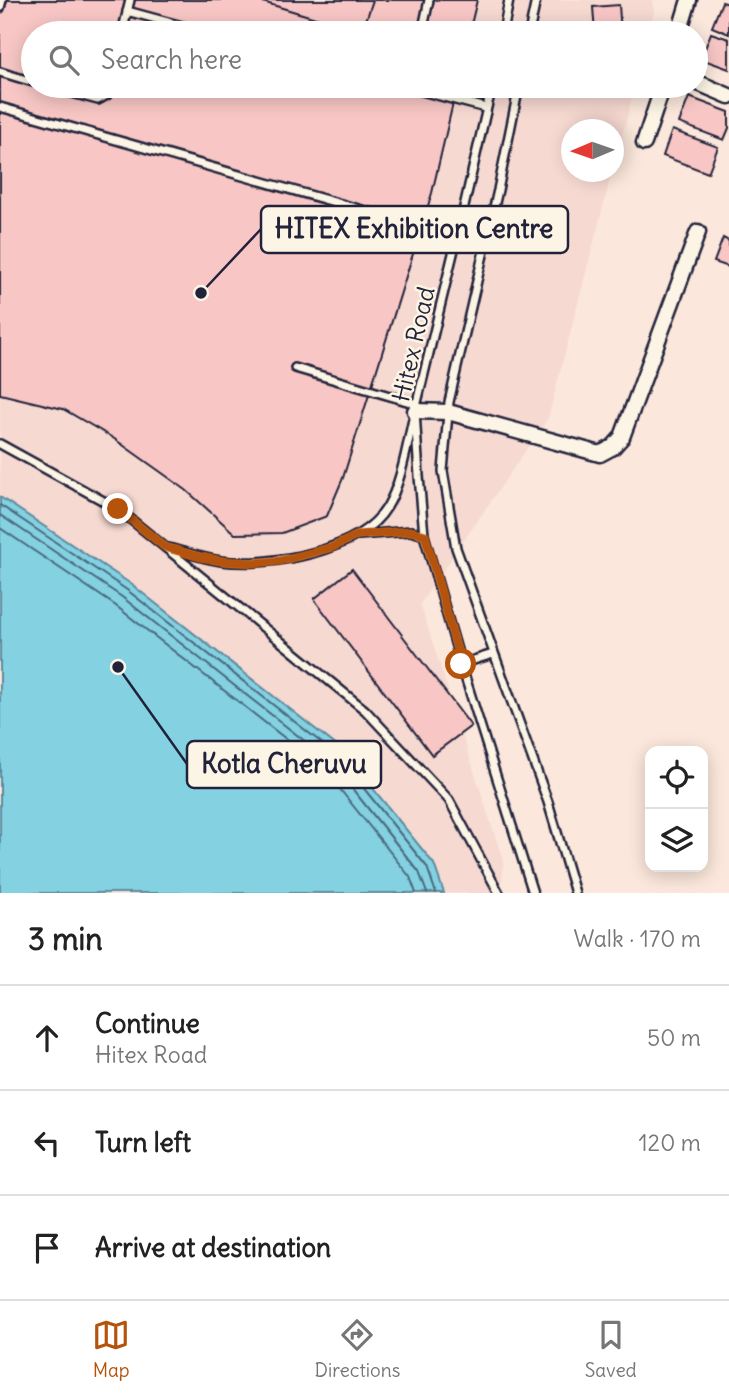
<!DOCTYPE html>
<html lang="en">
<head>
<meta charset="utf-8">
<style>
  :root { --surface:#fff; --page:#f2f2f2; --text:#222; --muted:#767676; --line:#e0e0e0; --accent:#b45309 }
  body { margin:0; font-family:Delius,sans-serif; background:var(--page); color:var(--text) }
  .controls { position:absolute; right:21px; bottom:21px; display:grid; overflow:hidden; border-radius:14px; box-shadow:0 4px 18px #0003 }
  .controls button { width:63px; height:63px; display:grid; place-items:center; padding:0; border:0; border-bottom:2px solid var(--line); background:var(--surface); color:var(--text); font:35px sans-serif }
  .compass { position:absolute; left:561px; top:119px; width:63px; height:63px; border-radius:50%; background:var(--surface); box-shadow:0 4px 18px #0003; rotate:268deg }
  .stop { position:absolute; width:21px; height:21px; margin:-16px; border:5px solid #b45309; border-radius:50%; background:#fff }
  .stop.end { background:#b45309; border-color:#fff; box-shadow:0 2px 7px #0008 }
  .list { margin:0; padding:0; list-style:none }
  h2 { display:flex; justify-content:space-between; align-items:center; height:91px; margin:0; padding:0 28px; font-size:30px }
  h2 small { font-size:23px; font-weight:400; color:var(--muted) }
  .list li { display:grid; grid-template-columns:46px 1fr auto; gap:21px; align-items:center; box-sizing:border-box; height:105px; padding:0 28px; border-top:2px solid var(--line) }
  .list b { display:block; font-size:26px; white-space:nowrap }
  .list p { margin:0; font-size:23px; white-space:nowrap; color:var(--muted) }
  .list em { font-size:23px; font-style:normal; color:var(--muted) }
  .icon { flex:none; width:38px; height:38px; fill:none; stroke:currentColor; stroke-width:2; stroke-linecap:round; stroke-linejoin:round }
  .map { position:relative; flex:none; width:729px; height:893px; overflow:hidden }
  .search { position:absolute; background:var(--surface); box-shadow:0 4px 18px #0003; left:21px; right:21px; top:21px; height:77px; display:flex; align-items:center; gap:18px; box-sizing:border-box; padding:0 24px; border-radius:38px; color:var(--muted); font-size:26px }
  .sheet { height:406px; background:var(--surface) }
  nav { display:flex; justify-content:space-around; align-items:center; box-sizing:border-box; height:98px; border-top:2px solid var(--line); background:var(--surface); font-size:19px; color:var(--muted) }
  nav a { display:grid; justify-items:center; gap:4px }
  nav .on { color:var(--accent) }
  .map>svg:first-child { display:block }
</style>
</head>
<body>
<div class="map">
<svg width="729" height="893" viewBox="0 0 729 893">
  <rect width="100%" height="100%" fill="#fbe7db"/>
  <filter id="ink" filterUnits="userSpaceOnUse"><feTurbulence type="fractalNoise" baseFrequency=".0143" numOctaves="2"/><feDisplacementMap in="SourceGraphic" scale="14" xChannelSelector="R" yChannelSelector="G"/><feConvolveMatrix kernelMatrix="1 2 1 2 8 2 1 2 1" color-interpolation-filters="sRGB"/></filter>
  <g filter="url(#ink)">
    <path fill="#f6d9d1" d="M0 0H653L654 12 648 33H33V86H635L614 167V130H572V172H612L548 418 420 604 504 864 500 893H0Z"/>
    <path fill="#83d1e1" stroke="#5c8b9f" stroke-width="2" d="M0 497 131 584 342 750 434 864 444 893H0Z"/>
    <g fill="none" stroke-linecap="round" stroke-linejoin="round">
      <path stroke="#49687d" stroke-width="2" d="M0 505 127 590 337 755 427 867 436 893
        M0 515 122 597 330 761 419 872 427 893
        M0 528 116 606 323 768 410 877 416 893"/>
    </g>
    <path fill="#f8c7c5" stroke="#22223b" stroke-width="2" d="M0 0H477L469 33H33V86H457L432 193 343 478 327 516 282 533 235 534 186 490 113 438 63 409 0 394Z
      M256 0H373L362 32Z
      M722 2 729 4V34L712 27Z
      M619 5 621 33H595L593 7Z
      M711 33 729 39V69L701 59Z
      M689 97 729 112V128L724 140 679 123Z
      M672 130 718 147 708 173 663 156Z
      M723 238 729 241V267L714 262Z
      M352 569 471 726 432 755 314 599Z"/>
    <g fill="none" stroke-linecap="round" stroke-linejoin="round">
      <defs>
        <path id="service" d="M0 8 2 0
          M127 11 208 33
          M122 33 130 0
          M422 33 429 0
          M503 33 509 0
          M529 33 536 0
          M0 72 33 82
          M46 86 98 100 107 95 109 86
          M492 86 457 237 415 411 419 476 424 535 461 664 533 893
          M519 86 498 190 449 402 443 471 456 548 548 802 575 893
          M410 88 486 108
          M0 107 457 237
          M295 368 417 404
          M0 444 118 509 365 710 449 800 499 893
          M359 535 411 531 424 535
          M169 548C186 553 203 558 221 561 269 567 360 552 387 507 401 484 407 446 413 419
          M461 664 493 654"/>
        <path id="minor" d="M679 33 689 0
          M696 82 729 96
          M644 143 663 86
          M415 411 448 412 600 454 613 447 622 437 698 232"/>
      </defs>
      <use href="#service" stroke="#22223b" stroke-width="12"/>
      <use href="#minor" stroke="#22223b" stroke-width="19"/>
      <use href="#service" stroke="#fcf5e5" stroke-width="7"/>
      <use href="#minor" stroke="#fcf5e5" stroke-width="14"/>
    </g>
  </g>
  <g fill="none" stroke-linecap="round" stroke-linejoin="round" filter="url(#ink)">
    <path stroke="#b45309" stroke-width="9" d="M118 509 165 547 200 557 222 561 253 563 280 561 333 547 358 535 411 531 425 535 461 664"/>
  </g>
  <g text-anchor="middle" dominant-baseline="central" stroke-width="5" stroke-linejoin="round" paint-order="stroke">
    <g font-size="24" fill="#22223b" stroke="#fcf5e5">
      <text transform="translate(413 344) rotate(-77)">Hitex Road</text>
    </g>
  </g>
  <path fill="none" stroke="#22223b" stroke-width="2.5" d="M201 293L261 229M118 667L187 764"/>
  <g fill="#22223b" stroke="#fcf5e5" stroke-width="2.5">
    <circle cx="201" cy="293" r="7"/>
    <circle cx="118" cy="667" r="7"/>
  </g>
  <g fill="#fcf5e5" stroke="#22223b" stroke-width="2.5">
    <rect x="261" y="206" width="307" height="47" rx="7"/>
    <rect x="187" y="741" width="194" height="47" rx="7"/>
  </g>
  <g font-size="26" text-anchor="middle" font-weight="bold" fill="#22223b">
    <text x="414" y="238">HITEX Exhibition Centre</text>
    <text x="284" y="773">Kotla Cheruvu</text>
  </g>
</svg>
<div class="controls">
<button><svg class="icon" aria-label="locate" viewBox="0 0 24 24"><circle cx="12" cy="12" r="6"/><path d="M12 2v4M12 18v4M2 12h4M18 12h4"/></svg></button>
<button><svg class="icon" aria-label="layers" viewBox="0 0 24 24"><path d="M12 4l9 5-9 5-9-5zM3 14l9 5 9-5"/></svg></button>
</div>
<svg class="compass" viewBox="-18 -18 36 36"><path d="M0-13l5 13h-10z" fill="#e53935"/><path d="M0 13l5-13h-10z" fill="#767676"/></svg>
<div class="stop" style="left:461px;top:664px"></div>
<div class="stop end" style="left:118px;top:509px"></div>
<div class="search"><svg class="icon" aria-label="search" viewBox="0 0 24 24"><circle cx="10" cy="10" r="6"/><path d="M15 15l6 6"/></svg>Search here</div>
</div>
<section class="sheet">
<h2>3 min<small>Walk · 170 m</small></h2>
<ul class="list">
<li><svg class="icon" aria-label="ahead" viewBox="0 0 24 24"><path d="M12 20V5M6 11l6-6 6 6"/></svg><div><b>Continue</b><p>Hitex Road</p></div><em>50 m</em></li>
<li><svg class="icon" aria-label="left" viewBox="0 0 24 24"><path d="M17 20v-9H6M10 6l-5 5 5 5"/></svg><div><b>Turn left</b></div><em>120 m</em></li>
<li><svg class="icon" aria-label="arrive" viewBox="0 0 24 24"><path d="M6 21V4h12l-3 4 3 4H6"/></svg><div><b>Arrive at destination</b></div></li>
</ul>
</section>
<nav>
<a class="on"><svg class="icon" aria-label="map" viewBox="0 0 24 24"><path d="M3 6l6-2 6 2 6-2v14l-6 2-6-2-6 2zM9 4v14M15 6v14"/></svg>Map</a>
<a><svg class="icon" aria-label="directions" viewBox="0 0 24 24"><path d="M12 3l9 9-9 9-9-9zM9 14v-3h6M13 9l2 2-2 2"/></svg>Directions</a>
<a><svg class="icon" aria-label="saved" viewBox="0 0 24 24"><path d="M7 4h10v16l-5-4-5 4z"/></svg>Saved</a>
</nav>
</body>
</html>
